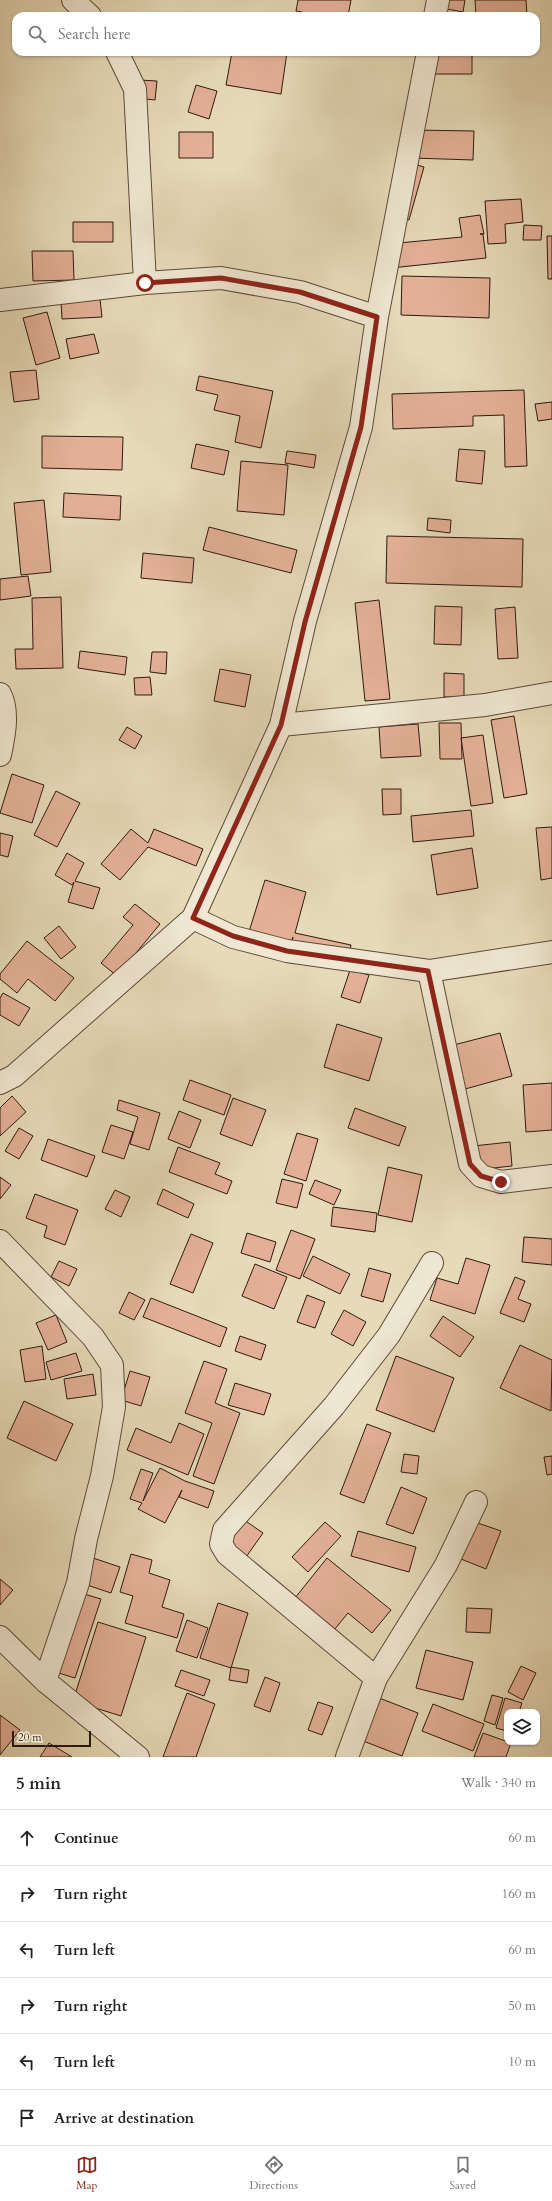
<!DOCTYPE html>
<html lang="en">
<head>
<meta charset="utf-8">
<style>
  :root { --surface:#fff; --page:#f2f2f2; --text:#222; --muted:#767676; --line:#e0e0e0; --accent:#8f2418 }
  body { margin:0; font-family:Cardo,serif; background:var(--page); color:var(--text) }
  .controls { position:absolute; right:12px; bottom:12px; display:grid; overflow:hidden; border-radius:8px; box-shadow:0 1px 3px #0004 }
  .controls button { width:36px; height:36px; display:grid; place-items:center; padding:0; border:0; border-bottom:1px solid var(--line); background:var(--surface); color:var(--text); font:20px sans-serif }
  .scale { position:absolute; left:12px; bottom:10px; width:79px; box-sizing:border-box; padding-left:4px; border:2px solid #301a0f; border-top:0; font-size:11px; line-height:14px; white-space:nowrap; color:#301a0f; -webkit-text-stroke:3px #efe7d1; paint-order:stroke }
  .stop { position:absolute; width:12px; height:12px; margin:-9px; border:3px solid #8f2418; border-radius:50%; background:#fff }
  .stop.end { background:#8f2418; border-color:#fff; box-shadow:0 1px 4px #0008 }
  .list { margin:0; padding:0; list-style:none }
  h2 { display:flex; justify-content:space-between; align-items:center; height:52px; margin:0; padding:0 16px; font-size:17px }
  h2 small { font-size:13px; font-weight:400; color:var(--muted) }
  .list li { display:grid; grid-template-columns:26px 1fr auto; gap:12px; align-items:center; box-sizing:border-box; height:56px; padding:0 16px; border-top:1px solid var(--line) }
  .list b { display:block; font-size:15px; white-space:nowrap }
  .list em { font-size:13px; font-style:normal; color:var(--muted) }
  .icon { flex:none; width:22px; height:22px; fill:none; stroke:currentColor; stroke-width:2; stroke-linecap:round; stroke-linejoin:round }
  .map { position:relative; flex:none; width:552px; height:1757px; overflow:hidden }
  .search { position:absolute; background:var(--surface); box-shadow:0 1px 3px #0004; left:12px; right:12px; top:12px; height:44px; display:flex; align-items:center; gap:10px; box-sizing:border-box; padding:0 14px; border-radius:12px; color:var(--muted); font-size:15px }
  .sheet { height:388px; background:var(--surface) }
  nav { display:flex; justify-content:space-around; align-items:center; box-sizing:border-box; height:56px; border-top:1px solid var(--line); background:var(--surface); font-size:11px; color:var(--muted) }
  nav a { display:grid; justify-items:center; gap:2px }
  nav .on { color:var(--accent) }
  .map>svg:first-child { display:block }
</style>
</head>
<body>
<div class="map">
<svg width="552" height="1757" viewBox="0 0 552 1757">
  <rect width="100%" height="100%" fill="#e6dab8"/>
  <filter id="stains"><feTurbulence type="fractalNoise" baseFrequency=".005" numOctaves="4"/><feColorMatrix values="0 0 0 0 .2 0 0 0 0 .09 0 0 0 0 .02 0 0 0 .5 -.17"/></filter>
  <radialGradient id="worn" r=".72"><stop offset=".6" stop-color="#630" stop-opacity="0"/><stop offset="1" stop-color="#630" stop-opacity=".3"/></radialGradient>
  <path fill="#e3b097" stroke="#301a0f" d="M298 0H351L348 16H321L296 11Z
    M431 0H465L463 12 430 6Z
    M475 0H526L527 16H476Z
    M232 52H287L281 94 226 85Z
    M431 52H472V74H431Z
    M139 80 157 81 155 100 137 98Z
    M196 85 217 91 209 119 188 112Z
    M413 130 474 131 473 160 413 158Z
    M179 132H213V158H179Z
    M407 162 424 167 409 220 392 215Z
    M521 199 523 222 505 224 506 243 488 244 485 201Z
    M480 215 484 234H480H483L486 258 391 268 388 244 462 237 459 218Z
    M73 222H113V242H73Z
    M524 225 542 226 541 240H523Z
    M547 236H552V279H548Z
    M32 251H73L74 280 33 281Z
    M402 276 490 278 489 318 401 315Z
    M100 299 102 317 62 319 61 301Z
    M47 312 60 358 36 365 23 318Z
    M94 334 99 353 70 359 66 339Z
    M36 370 39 399 14 402 10 372Z
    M199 376 273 391 261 448 235 442 240 416 214 410 218 395 196 390Z
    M524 390 527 466 505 467 504 415 473 416V426L393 429 392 394Z
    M552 402V419L538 421 535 404Z
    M42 436 123 437 122 470 42 468Z
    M196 444 229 451 224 475 191 468Z
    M459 449 485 451 482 484 456 481Z
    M287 451 316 455 314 468 285 463Z
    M241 461 288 465 284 515 237 511Z
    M64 493 121 496 120 520 63 517Z
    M44 500 51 572 21 575 14 503Z
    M428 518 451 520 450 533 427 530Z
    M209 527 297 550 291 573 203 550Z
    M387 536 523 539 522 587 386 583Z
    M143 553 194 558 192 583 141 578Z
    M28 576 31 596 0 600V579Z
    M61 597 63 668 16 669 15 649H33L32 598Z
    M379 600 390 699 365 701 355 603Z
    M435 606 462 607 461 645 434 644Z
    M515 607 518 658 498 659 495 609Z
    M80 651 127 657 125 675 78 668Z
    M152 652H167L166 674 150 672Z
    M220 669 251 675 245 707 214 701Z
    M444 673 464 674V697H444Z
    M150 677 152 695H135L134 678Z
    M514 716 527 794 504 798 491 720Z
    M439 723H461L462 759H440Z
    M418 724 421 756 381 758 379 727Z
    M127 727 142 736 135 749 119 740Z
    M483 735 493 803 471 806 461 738Z
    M12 774 44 785 32 823 0 813Z
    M382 789H401V814L383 815Z
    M56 791 80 803 57 847 34 835Z
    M471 810 474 836 413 842 411 816Z
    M552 827V878L541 880 536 828Z
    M131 829 148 843 154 829 203 849 196 866 148 847 120 880 101 864Z
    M0 833 13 836 8 857 0 855Z
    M472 848 478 888 437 895 431 855Z
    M67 853 84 863 75 881 100 888 93 909 68 902 74 882 72 885 55 875Z
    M265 880 306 892 295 933 351 945 348 963 290 951 293 937 290 947 248 935Z
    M135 904 160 924 117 976 101 963 133 925 123 917Z
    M59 926 76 947 61 959 44 938Z
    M27 941 74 978 55 1001 28 979 17 993 0 979V974Z
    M350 970 369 975 360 1003 341 997Z
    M3 993 30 1008 19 1026 0 1015V998Z
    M337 1024 382 1038 369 1081 324 1067Z
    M500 1033 512 1076 458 1091 446 1047Z
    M190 1080 231 1095 224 1115 183 1100Z
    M552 1083V1130L526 1132 523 1085Z
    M12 1096 26 1112 0 1136V1108Z
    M233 1098 266 1110 252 1146 220 1134Z
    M119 1100 160 1113 149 1150 130 1144 138 1117 117 1110Z
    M355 1108 406 1127 399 1146 348 1128Z
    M179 1111 201 1120 190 1148 168 1139Z
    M111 1125 133 1132 124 1159 102 1152Z
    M19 1128 33 1136 19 1159 5 1151Z
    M297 1133 318 1139 306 1181 284 1174Z
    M48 1139 95 1156 87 1177 41 1160Z
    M510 1142 512 1166 466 1171 464 1147Z
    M178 1147 220 1163 215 1174 232 1181 227 1194 169 1172Z
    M388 1167 422 1175 412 1222 378 1215Z
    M0 1177 11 1185 0 1199Z
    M282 1179 303 1184 297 1208 276 1203Z
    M315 1180 341 1190 334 1205 309 1194Z
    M163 1189 194 1204 188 1218 157 1204Z
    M115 1190 130 1197 121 1217 105 1209Z
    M35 1194 78 1210 65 1245 44 1237 47 1226 26 1218Z
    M333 1207 377 1213 375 1232 331 1226Z
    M291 1230 315 1239 300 1279 276 1270Z
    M247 1233 276 1242 270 1262 241 1253Z
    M191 1234 213 1243 193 1293 170 1284Z
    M524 1237 552 1239V1265L522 1262Z
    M313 1256 350 1274 340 1294 303 1276Z
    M466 1258 490 1265 475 1314 430 1300 437 1278 458 1284Z
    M59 1261 77 1269 69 1286 51 1277Z
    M255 1264 287 1277 274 1309 242 1296Z
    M369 1268 391 1274 383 1302 361 1296Z
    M515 1277 525 1281 518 1299 531 1304 524 1322 500 1313Z
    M129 1292 145 1300 134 1320 119 1313Z
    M307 1295 325 1302 315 1328 297 1322Z
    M151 1298 227 1328 220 1347 143 1317Z
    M344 1310 366 1322 353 1346 331 1334Z
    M56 1315 67 1342 48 1350 36 1323Z
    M443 1316 474 1337 460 1357 430 1336Z
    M240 1336 266 1345 261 1360 235 1351Z
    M520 1345 552 1360 551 1411 500 1388Z
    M42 1346 46 1379 25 1382 20 1350Z
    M76 1353 82 1371 51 1380 46 1362Z
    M396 1356 454 1378 434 1432 376 1410Z
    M204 1361 227 1369 215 1403 240 1413 214 1484 193 1476 212 1423 185 1413Z
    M130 1371 150 1377 141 1406 121 1400Z
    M93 1374 96 1395 67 1399 64 1379Z
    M235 1383 271 1394 264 1415 228 1405Z
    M24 1401 73 1424 56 1461 7 1438Z
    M179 1423 204 1434 188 1475 127 1450 136 1428 171 1443Z
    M367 1424 391 1433 364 1503 340 1494Z
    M404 1454 419 1456 417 1474 401 1472Z
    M552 1456V1474L547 1475 544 1457Z
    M160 1468 185 1481 214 1491 208 1508 179 1497 182 1490 165 1523 138 1509 142 1503 130 1499 141 1469 153 1473 143 1501Z
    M401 1487 427 1498 413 1534 386 1524Z
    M237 1515 263 1533 246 1557 221 1539Z
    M325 1522 341 1536 308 1572 292 1557Z
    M475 1522 501 1531 486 1569 461 1559Z
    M358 1531 416 1547 409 1572 351 1556Z
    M131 1554 152 1560 149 1573 170 1580 162 1607 184 1614 177 1638 125 1623 133 1596 120 1592Z
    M90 1557 120 1567 111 1593 81 1583Z
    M327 1558 391 1610 372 1633 348 1613 330 1635 291 1603Z
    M0 1579 13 1590 0 1605Z
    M77 1592 101 1599 75 1678 52 1671Z
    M218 1603 248 1613 231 1668 200 1658Z
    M467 1608 492 1609 490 1633 466 1632Z
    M187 1620 208 1628 197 1658 176 1651Z
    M98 1622 146 1637 121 1716 73 1701Z
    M426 1650 473 1662 463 1700 416 1688Z
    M521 1666 536 1673 523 1700 508 1692Z
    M231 1667 249 1670 247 1683 229 1680Z
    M181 1670 210 1680 204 1696 175 1686Z
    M265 1677 280 1683 270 1712 254 1706Z
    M187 1693 215 1704 196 1757H163Z
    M492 1695 503 1698 495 1725 484 1721Z
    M374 1696 418 1713 402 1756 358 1739Z
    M505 1698 522 1703 519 1712H507V1731L496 1728Z
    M318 1702 333 1707 322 1735 308 1730Z
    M433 1704 484 1724 473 1751 422 1731Z
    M0 1715 20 1730 0 1755Z
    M483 1733 511 1743 506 1757H474Z
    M49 1743 72 1757H40Z"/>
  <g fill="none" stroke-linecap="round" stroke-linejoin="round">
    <defs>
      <path id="minor" d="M73 0 90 16
        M435 16 438 0
        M117 52 135 89 145 283
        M0 300 145 283 221 278 300 292 377 317
        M0 694C9 711 4 736 0 755
        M281 725 485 705 552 693
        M193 918 233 937 287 951 429 971 552 952
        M429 971 470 1164 481 1176 501 1182 552 1176
        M0 1083 14 1076 193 918 281 725 305 621 361 427 377 317 428 52
        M0 1241 93 1337 112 1365 114 1407 102 1476 86 1539 78 1583 45 1681
        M0 1637 45 1681 138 1757
        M376 1678 227 1554 221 1544 224 1530 334 1406 389 1335 432 1263
        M347 1757 376 1678 446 1565 476 1502"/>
    </defs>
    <use href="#minor" stroke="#5e4a39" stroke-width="24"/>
    <use href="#minor" stroke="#efe7d1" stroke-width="22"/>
  </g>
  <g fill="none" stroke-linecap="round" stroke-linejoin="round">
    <path stroke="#8f2418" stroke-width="5" d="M145 283 221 278 300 292 377 317 361 427 305 622 281 725 193 918 233 936 287 951 428 971 470 1164 481 1176 501 1182"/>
  </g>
  <rect width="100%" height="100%" filter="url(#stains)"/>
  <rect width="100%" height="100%" fill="url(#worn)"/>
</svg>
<div class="controls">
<button><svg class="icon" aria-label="layers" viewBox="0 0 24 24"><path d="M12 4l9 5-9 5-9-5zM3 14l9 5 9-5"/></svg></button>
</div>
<div class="scale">20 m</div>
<div class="stop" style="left:145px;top:283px"></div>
<div class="stop end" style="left:501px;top:1182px"></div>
<div class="search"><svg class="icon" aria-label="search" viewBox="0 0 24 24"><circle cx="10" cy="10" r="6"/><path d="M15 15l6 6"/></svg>Search here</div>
</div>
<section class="sheet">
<h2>5 min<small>Walk · 340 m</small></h2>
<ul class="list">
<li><svg class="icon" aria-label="ahead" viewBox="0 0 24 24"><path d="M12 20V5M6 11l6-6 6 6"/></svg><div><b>Continue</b></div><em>60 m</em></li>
<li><svg class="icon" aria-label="right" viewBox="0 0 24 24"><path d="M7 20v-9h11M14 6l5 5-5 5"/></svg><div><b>Turn right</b></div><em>160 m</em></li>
<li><svg class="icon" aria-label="left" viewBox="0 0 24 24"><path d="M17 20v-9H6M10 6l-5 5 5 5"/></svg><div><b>Turn left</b></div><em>60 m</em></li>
<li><svg class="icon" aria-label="right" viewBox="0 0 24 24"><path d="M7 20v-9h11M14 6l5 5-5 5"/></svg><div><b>Turn right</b></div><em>50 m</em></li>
<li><svg class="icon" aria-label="left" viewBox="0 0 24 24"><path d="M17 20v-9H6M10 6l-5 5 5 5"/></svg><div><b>Turn left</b></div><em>10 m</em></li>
<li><svg class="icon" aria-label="arrive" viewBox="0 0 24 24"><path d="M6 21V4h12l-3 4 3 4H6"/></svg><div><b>Arrive at destination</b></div></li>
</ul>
</section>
<nav>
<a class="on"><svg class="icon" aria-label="map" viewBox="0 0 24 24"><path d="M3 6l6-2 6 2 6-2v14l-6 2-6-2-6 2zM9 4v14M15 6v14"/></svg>Map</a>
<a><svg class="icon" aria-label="directions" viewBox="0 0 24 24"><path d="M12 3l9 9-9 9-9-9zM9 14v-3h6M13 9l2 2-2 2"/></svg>Directions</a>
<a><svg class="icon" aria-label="saved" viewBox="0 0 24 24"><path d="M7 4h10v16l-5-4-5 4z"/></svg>Saved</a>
</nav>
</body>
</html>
